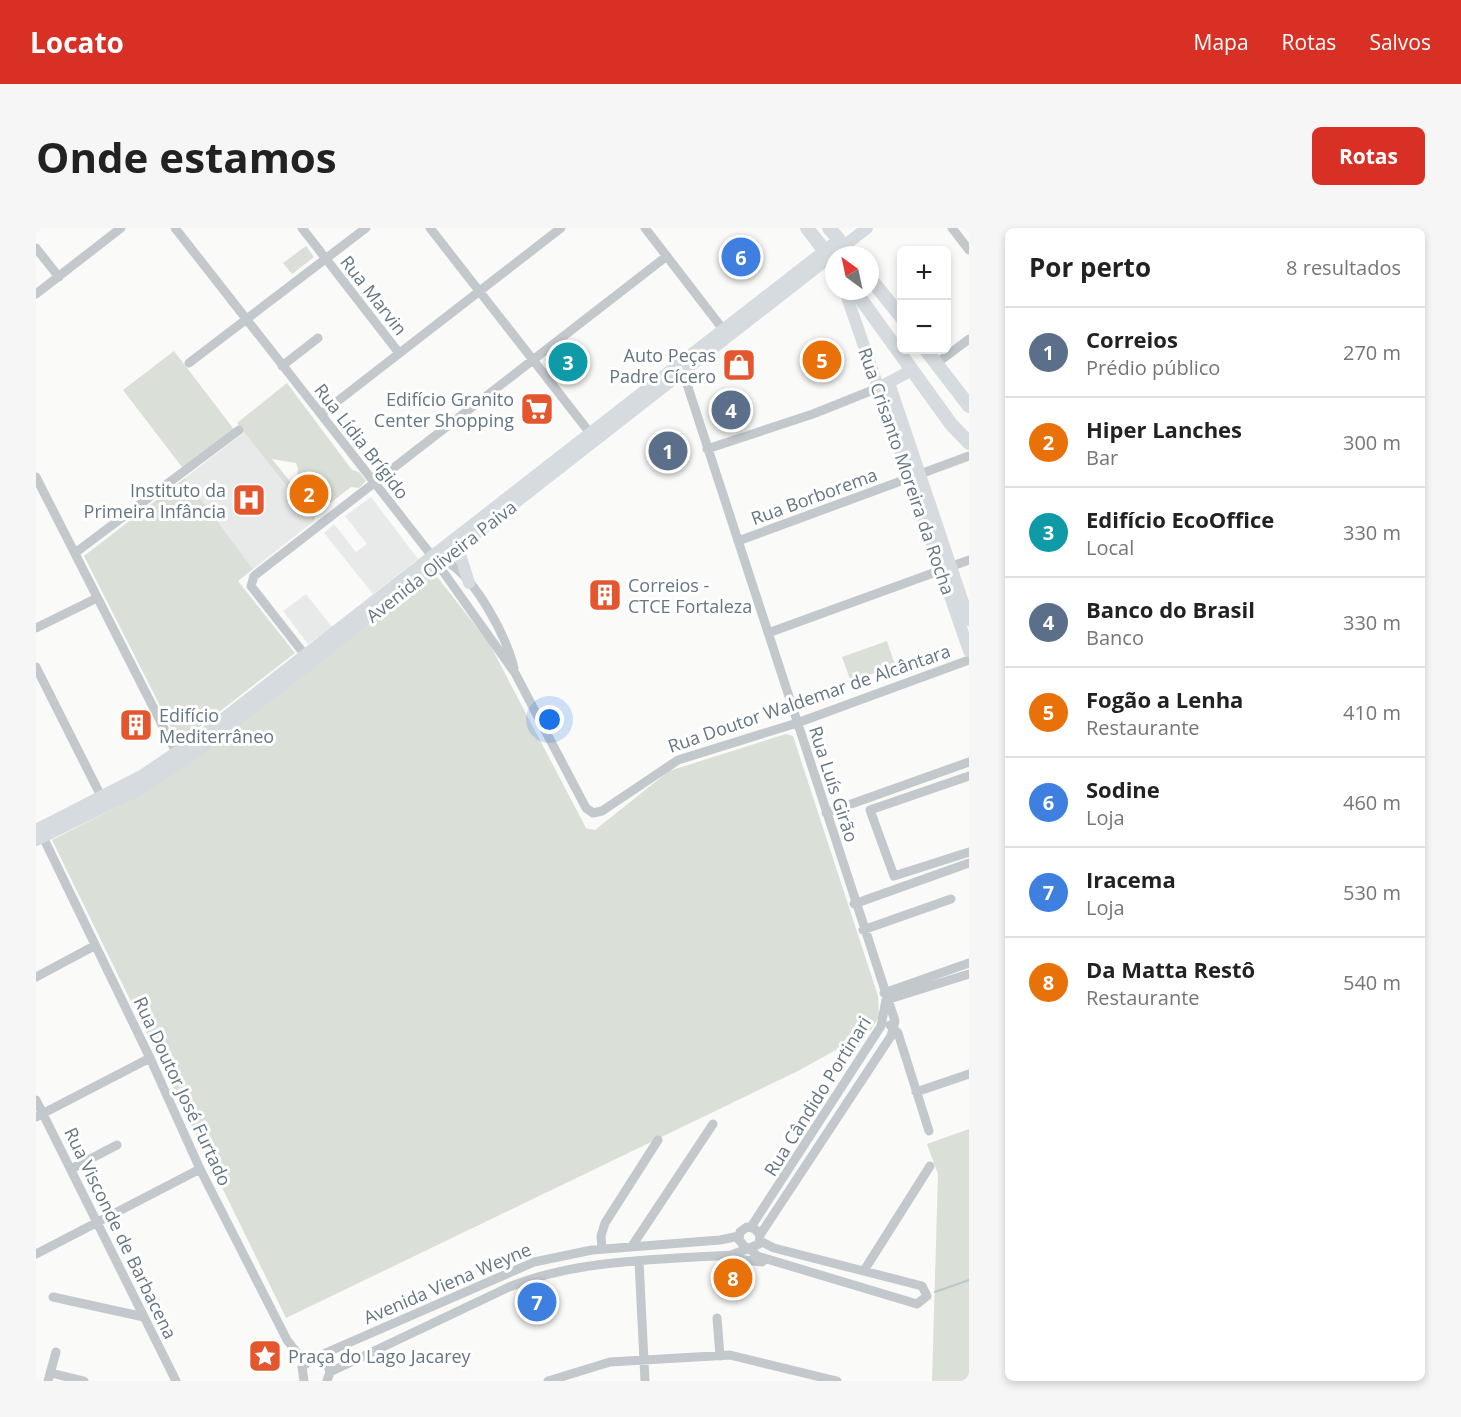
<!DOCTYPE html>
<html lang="pt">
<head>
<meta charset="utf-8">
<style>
  :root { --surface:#fff; --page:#f6f6f6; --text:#222; --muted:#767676; --line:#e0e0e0; --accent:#d93025 }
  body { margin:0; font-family:"Open Sans",sans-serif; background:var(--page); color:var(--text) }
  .controls { position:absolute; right:18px; top:18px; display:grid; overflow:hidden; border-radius:9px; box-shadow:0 3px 9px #0003 }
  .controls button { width:54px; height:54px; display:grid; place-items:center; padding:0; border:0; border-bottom:2px solid var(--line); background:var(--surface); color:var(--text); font:30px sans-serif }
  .compass { position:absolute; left:789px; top:18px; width:54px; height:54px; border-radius:50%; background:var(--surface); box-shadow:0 3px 9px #0003; rotate:327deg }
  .you { position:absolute; left:514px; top:492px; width:21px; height:21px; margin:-15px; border:4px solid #fff; border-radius:50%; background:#1a73e8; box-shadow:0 0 0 9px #1a73e833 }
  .badge { display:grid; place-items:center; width:39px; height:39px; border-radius:50%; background:var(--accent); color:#fff; font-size:20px; font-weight:700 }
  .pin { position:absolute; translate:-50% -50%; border:3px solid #fff; box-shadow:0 2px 6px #0006 }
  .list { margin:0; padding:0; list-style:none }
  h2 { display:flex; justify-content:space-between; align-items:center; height:78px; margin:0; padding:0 24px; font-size:26px }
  h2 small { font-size:20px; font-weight:400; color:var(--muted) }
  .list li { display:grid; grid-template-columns:39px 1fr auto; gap:18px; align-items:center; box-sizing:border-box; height:90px; padding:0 24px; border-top:2px solid var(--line) }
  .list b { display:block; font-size:22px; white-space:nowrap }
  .list p { margin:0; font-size:20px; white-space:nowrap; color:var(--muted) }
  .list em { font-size:20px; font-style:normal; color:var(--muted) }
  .map { position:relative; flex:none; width:933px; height:1153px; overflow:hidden; border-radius:9px }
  header { display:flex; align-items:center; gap:36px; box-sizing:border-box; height:84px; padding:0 30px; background:var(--accent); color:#fff }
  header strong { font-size:28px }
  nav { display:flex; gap:33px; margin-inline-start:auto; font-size:21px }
  .intro { display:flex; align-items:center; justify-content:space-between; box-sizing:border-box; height:144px; padding:0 36px }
  h1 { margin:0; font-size:42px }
  .button { padding:15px 27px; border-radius:9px; background:var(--accent); color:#fff; font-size:21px; font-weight:700 }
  main { display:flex; gap:36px; padding:0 36px }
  aside { flex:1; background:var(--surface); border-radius:9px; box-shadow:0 3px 9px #0003 }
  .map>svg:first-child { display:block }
</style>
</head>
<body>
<header>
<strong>Locato</strong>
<nav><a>Mapa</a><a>Rotas</a><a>Salvos</a></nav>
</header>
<div class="intro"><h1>Onde estamos</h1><a class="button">Rotas</a></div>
<main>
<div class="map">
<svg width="933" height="1153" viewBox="0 0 933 1153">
  <rect width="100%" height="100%" fill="#fafaf8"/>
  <path fill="#e8e9e9" d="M208 204 278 293 217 341 149 250Z
    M335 269 382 331 337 366 288 305 298 296 320 324 331 316 309 288Z
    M270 366 296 399 272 416 247 383Z"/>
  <path fill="#dadfd7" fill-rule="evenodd" d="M270 18 278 29 256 46 247 35Z
    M138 123 200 204 149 243 87 162Z
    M251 155 316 242 323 244 330 253 323 260 315 259 279 287 278 293 201 195ZM236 231 260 235 262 241 260 261Z
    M149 250 217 341 202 353 259 425 143 515 48 328Z
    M399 346 453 415 550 600 559 602 633 543 750 506 757 508 842 768 843 789 834 803 762 843 250 1090 16 612 83 578 293 427Z
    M851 413 859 437 815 454 806 429Z
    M933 901V1153H896L902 946 891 916Z"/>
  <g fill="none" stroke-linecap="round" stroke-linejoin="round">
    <path stroke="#bbc7cb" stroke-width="2" d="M899 1064 933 1052"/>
    <path stroke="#c3c8cc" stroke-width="9" d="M139 0 396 328C401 330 408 332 413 335 441 353 470 408 478 440
      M266 0 363 125
      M394 0 554 205
      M609 0 686 100
      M916 0 933 22
      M0 20 23 49
      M0 66 85 0
      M153 135 330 0
      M901 135 933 111
      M246 138 282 110
      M647 144 859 793 855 808 724 1007 723 1016 711 1021 703 1012 704 1004 711 999 719 1001 724 1007
      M285 186 525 0
      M671 221 777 186 842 160
      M0 249 143 530
      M702 313 933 228
      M39 325 203 202
      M401 335 479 445 550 580 557 585 566 583 642 532 761 495 933 432
      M0 400 61 370
      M732 405 933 332
      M269 427 215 358 218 348 631 28
      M0 439 66 570
      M933 548 834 582 858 648 933 624
      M790 585 933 534
      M5 605 114 830 164 941 251 1112 262 1126 271 1132
      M818 676 933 635
      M827 702 915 671
      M0 749 58 718
      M848 765 933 735
      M850 772 933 746
      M854 797 862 805 893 903
      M880 864 933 846
      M0 872 140 1153
      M0 889 114 830
      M35 941 81 917
      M715 999 845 798 850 772
      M596 1018 677 896
      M566 1021 565 1008 569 995 622 912
      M714 1021 721 1028 881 1076 891 1068 886 1058 738 1020 724 1013
      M0 1026 164 941
      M692 1030 726 1034
      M603 1033 609 1153
      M829 1041 894 938
      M17 1069 108 1089
      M681 1090 684 1128
      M278 1130 498 1034 556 1022 684 1012 703 1008
      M294 1144 473 1059C542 1031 621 1032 695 1027L711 1021
      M15 1145 48 1153
      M12 1153 20 1124
      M268 1153 266 1139 278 1130 291 1135 294 1144 291 1153
      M512 1153 574 1134 694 1127 801 1153"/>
    <path stroke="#d6dbdf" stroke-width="12" d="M809 63 933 423
      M853 155 933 392
      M848 157 876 142
      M422 320 433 355
      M0 602 107 547 169 505 796 17
      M0 612 104 561 155 528 831 0"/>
    <path stroke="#d6dbdf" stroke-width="14" d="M771 0 798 35
      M793 0 816 27
      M834 50 866 90
      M819 63 915 196 933 215
      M890 122 933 178"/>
  </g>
  <defs>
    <symbol id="shop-square" viewBox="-11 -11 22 22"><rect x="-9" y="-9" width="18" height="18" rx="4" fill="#e4572e" stroke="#fff"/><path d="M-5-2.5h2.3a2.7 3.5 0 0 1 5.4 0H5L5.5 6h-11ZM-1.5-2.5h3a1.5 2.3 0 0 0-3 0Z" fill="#fff"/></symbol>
    <symbol id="supermarket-square" viewBox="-11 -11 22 22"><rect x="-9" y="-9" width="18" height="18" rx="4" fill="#e4572e" stroke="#fff"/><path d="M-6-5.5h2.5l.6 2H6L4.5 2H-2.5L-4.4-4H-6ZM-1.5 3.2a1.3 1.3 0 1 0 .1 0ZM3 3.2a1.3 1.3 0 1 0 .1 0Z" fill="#fff"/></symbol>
    <symbol id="hospital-square" viewBox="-11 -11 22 22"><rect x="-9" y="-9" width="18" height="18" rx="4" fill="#e4572e" stroke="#fff"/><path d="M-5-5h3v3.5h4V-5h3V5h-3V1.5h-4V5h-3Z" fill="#fff"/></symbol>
    <symbol id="building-square" viewBox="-11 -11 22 22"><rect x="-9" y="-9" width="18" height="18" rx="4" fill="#e4572e" stroke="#fff"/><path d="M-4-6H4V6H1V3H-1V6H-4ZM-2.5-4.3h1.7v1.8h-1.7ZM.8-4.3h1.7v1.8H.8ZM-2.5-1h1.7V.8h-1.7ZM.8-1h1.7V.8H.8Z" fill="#fff"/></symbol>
    <symbol id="sight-square" viewBox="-11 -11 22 22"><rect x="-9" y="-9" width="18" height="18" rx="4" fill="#e4572e" stroke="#fff"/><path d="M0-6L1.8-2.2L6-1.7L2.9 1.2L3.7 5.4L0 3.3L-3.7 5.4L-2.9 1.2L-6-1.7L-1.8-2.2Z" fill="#fff"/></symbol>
  </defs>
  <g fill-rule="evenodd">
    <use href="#shop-square" x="684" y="118" width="38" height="38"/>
    <use href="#supermarket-square" x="482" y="162" width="38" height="38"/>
    <use href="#hospital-square" x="194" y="253" width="38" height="38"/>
    <use href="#building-square" x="550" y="348" width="38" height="38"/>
    <use href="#building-square" x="81" y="478" width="38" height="38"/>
    <use href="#sight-square" x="210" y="1109" width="38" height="38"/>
  </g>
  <g text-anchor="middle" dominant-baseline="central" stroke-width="6" stroke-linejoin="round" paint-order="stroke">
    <g font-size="18" fill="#657683" stroke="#fff">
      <text transform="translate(338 67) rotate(52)">Rua Marvin</text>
      <text transform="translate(326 213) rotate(52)">Rua Lídia Brígido</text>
      <text transform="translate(871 243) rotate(71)">Rua Crisanto Moreira da Rocha</text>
      <text transform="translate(778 268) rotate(-20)">Rua Borborema</text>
      <text transform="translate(405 333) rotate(-38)">Avenida Oliveira Paiva</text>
      <text transform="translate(773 470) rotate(-19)">Rua Doutor Waldemar de Alcântara</text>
      <text transform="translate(798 556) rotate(72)">Rua Luís Girão</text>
      <text transform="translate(147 863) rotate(65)">Rua Doutor José Furtado</text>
      <text transform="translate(781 868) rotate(-58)">Rua Cândido Portinari</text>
      <text transform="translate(85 1005) rotate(64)">Rua Visconde de Barbacena</text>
      <text transform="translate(411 1055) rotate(-23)">Avenida Viena Weyne</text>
    </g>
    <g font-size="18" fill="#657683" stroke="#fff" text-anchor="end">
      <text x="680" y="127">Auto Peças<tspan x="680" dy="21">Padre Cícero</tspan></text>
      <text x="478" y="171">Edifício Granito<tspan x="478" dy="21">Center Shopping</tspan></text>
      <text x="190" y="262">Instituto da<tspan x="190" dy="21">Primeira Infância</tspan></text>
      <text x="592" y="357" text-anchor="start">Correios -<tspan x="592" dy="21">CTCE Fortaleza</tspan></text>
      <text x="123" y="487" text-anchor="start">Edifício<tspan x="123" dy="21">Mediterrâneo</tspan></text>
      <text x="252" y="1128" text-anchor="start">Praça do Lago Jacarey</text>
    </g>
  </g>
</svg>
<div class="controls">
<button>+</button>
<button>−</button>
</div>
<svg class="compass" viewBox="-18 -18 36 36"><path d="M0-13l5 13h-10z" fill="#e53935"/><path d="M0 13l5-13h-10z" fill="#767676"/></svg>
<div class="you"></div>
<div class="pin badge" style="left:632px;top:223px;background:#5c6f8a">1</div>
<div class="pin badge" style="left:273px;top:266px;background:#e8710a">2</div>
<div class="pin badge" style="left:532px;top:134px;background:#0f9aa8">3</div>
<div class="pin badge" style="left:695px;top:182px;background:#5c6f8a">4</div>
<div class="pin badge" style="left:786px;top:132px;background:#e8710a">5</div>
<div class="pin badge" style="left:705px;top:29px;background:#3f7fe0">6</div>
<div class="pin badge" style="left:501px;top:1074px;background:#3f7fe0">7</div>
<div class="pin badge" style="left:697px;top:1050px;background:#e8710a">8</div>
</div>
<aside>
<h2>Por perto<small>8 resultados</small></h2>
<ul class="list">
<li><span class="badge" style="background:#5c6f8a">1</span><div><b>Correios</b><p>Prédio público</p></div><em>270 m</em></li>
<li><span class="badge" style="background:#e8710a">2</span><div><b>Hiper Lanches</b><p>Bar</p></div><em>300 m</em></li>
<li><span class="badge" style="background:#0f9aa8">3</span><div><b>Edifício EcoOffice</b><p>Local</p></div><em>330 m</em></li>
<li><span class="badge" style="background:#5c6f8a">4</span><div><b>Banco do Brasil</b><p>Banco</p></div><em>330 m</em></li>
<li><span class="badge" style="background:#e8710a">5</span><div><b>Fogão a Lenha</b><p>Restaurante</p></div><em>410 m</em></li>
<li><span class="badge" style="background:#3f7fe0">6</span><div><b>Sodine</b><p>Loja</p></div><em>460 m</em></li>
<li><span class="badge" style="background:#3f7fe0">7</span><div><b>Iracema</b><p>Loja</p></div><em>530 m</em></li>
<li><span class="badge" style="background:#e8710a">8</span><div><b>Da Matta Restô</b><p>Restaurante</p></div><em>540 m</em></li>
</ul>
</aside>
</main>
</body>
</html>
